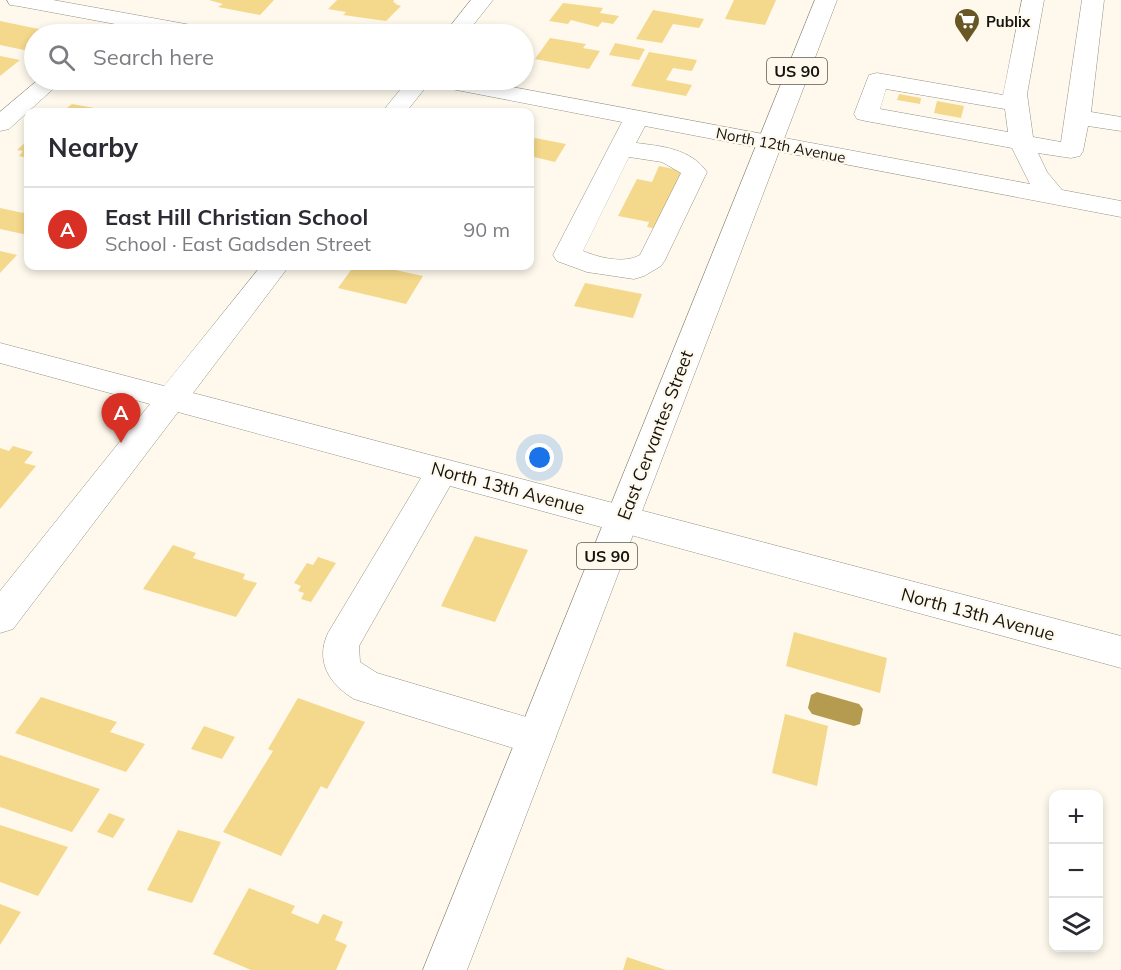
<!DOCTYPE html>
<html lang="en">
<head>
<meta charset="utf-8">
<style>
  :root { --surface:#fff; --page:#f7f7f7; --text:#2b2b33; --muted:#7c7c81; --line:#e1e1e2; --accent:#d93025 }
  body { margin:0; font-family:Mulish,sans-serif; background:var(--page); color:var(--text) }
  .controls { position:absolute; right:18px; bottom:18px; display:grid; overflow:hidden; border-radius:12px; box-shadow:0 3px 9px #0003 }
  .controls button { width:54px; height:54px; display:grid; place-items:center; padding:0; border:0; border-bottom:2px solid var(--line); background:var(--surface); color:var(--text); font:30px sans-serif }
  .you { position:absolute; left:540px; top:458px; width:21px; height:21px; margin:-15px; border:4px solid #fff; border-radius:50%; background:#1a73e8; box-shadow:0 0 0 9px #1a73e833 }
  .badge { display:grid; place-items:center; width:39px; height:39px; border-radius:50%; background:var(--accent); color:#fff; font-size:20px; font-weight:700 }
  .pin { position:absolute; translate:-50% -50px; filter:drop-shadow(0 2px 3px #0008) }
  .pin::after { content:''; position:absolute; top:32px; width:21px; height:18px; background:inherit; clip-path:polygon(0 0,100% 0,50% 100%) }
  .list { margin:0; padding:0; list-style:none }
  h2 { display:flex; justify-content:space-between; align-items:center; height:78px; margin:0; padding:0 24px; font-size:26px }
  h2 small { font-size:20px; font-weight:400; color:var(--muted) }
  .list li { display:grid; grid-template-columns:39px 1fr auto; gap:18px; align-items:center; box-sizing:border-box; height:84px; padding:0 24px; border-top:2px solid var(--line) }
  .list b { display:block; font-size:22px; white-space:nowrap }
  .list p { margin:0; font-size:20px; white-space:nowrap; color:var(--muted) }
  .list em { font-size:20px; font-style:normal; color:var(--muted) }
  .icon { flex:none; width:33px; height:33px; fill:none; stroke:currentColor; stroke-width:2; stroke-linecap:round; stroke-linejoin:round }
  .map { position:relative; flex:none; width:1121px; height:970px; overflow:hidden }
  .search { position:absolute; background:var(--surface); box-shadow:0 3px 9px #0003; left:24px; top:24px; width:510px; height:66px; display:flex; align-items:center; gap:15px; box-sizing:border-box; padding:0 21px; border-radius:33px; color:var(--muted); font-size:22px }
  .panel { position:absolute; background:var(--surface); box-shadow:0 3px 9px #0003; left:24px; top:108px; width:510px; height:162px; border-radius:12px }
  .map>svg:first-child { display:block }
</style>
</head>
<body>
<div class="map">
<svg width="1121" height="970" viewBox="0 0 1121 970">
  <rect width="100%" height="100%" fill="#fef9ec"/>
  <path fill="#b59b4f" d="M817 692 859 704 863 709 860 724 854 726 812 714 808 708 811 695Z"/>
  <path fill="#f4d88b" d="M209 0H274L260 15 218 7 223 4Z
    M337 0H394L393 2 396 3 395 4 401 6 386 21 343 15 346 12 328 9Z
    M734 0H776L765 25 725 19Z
    M563 3 603 8 600 13 619 16 613 24 602 22 598 27 571 20 568 24 549 21Z
    M653 10 704 19 699 28 673 24 662 43 636 39Z
    M0 21 53 32 50 34H34V46L29 51 0 45Z
    M550 38 586 44 583 48 600 51 589 69 535 59Z
    M615 43 645 49 639 60 609 55Z
    M649 52 697 60 692 71 673 68 666 80 692 85 686 96 631 86Z
    M0 56 20 60 0 76Z
    M246 80H264L258 87 242 84Z
    M899 94 921 98 920 104 897 100Z
    M937 101 964 106 961 118 934 113Z
    M72 104 111 111V112H62Z
    M535 138 566 144 555 162 530 156V146Z
    M28 140V158L19 156 23 151 17 150Z
    M659 166 689 172 663 230 647 227 649 222 618 216 637 179 652 182Z
    M28 207V235L0 229V208L23 213Z
    M0 251 17 255 0 273Z
    M354 266H377L423 276 406 304 338 288Z
    M585 283 642 294 633 318 574 306Z
    M13 446 33 452 24 463 36 466 0 509V448L9 451Z
    M475 536 528 550 495 622 441 606Z
    M173 545 196 553 193 558 245 574 243 579 257 583 236 617 143 589Z
    M318 557 336 563 311 602 301 599 304 593 298 591 301 586 294 583 307 563 313 565Z
    M794 632 887 658 880 693 786 666Z
    M41 697 117 722 110 732 145 744 126 772 15 733Z
    M298 698 365 722 327 789 321 786 281 856 223 832 273 751 268 749Z
    M785 714 828 726 817 786 772 773Z
    M204 726 235 737 222 759 191 749Z
    M0 755 100 789 72 832 0 807Z
    M109 813 125 819 113 838 97 832Z
    M0 825 68 847 38 896 0 882Z
    M178 830 221 842 192 903 147 890Z
    M249 888 295 906 291 913 318 924 323 914 343 922 335 940 347 945 336 970H251L213 954Z
    M0 904 21 912 0 945Z
    M627 957 666 970H623Z"/>
  <g fill="none" stroke-linecap="round" stroke-linejoin="round">
    <defs>
      <path id="minor" d="M7 0H53L202 27 210 29 213 34H169L18 6 10 5Z
        M471 0H493L466 34H444Z
        M1022 0H1044L1027 94 1033 137 1061 142 1082 0H1104L1091 112 1121 117V131L1088 126 1083 151 1080 156 1071 158 1038 153 1047 172 1062 190 1121 201V217L645 126 636 143C662 146 691 149 707 172L665 260 661 266 644 276 634 279 587 272 557 261 553 255 622 122 441 87 433 85 430 82 406 112H382L408 80H475L1030 184 1012 148 866 121 857 119 854 114 869 75 877 73 1003 95ZM886 89 1005 109 1008 132 880 109ZM629 157 662 162 681 173 640 255C624 264 600 258 583 251Z
        M38 80H63L9 129 0 131V112Z
        M261 266H289L193 393 1121 636V668L450 486 359 646 360 662 377 673 550 724 556 737 550 750 536 755 354 699C329 684 315 661 328 633L421 478 178 412 13 629 0 633V591L150 404 0 363V343L164 386Z"/>
      <path id="major" d="M815 0H837L467 970H423Z"/>
    </defs>
    <use href="#minor" stroke="#959185" stroke-width="1"/>
    <use href="#major" stroke="#959185" stroke-width="1"/>
    <use href="#minor" fill="#fff" fill-rule="evenodd"/>
    <use href="#major" fill="#fff" fill-rule="evenodd"/>
  </g>
  <defs>
    <symbol id="supermarket-pin" viewBox="-11 -11 22 30"><path d="M0 17L-7.5 6A9.5 9.5 0 1 1 7.5 6Z" fill="#685724" stroke="#fef9ec"/><path d="M-6-5.5h2.5l.6 2H6L4.5 2H-2.5L-4.4-4H-6ZM-1.5 3.2a1.3 1.3 0 1 0 .1 0ZM3 3.2a1.3 1.3 0 1 0 .1 0Z" fill="#fff"/></symbol>
  </defs>
  <g fill-rule="evenodd">
    <use href="#supermarket-pin" x="952" y="6" width="30" height="40"/>
  </g>
  <g text-anchor="middle" dominant-baseline="central" stroke-width="4.5" stroke-linejoin="round" paint-order="stroke">
    <g font-size="15" font-weight="bold" fill="#15130f" stroke="#fef9ec" text-anchor="start">
      <text x="986" y="21">Publix</text>
    </g>
    <g font-size="15" fill="#15130f" stroke="#fef9ec">
      <text transform="translate(781 145) rotate(11)">North 12th Avenue</text>
    </g>
    <g fill="#fef9ec" stroke="#5b5851" stroke-width="1.5">
      <rect x="767" y="58" width="60" height="26" rx="4.5"/>
      <rect x="577" y="543" width="60" height="26" rx="4.5"/>
    </g>
    <g font-size="16" font-weight="bold" fill="#15130f">
      <text x="797" y="71">US 90</text>
      <text x="607" y="556">US 90</text>
    </g>
    <g font-size="18" fill="#15130f" stroke="#fef9ec">
      <text transform="translate(655 435) rotate(-69)">East Cervantes Street</text>
      <text transform="translate(508 488) rotate(15)">North 13th Avenue</text>
      <text transform="translate(978 614) rotate(15)">North 13th Avenue</text>
    </g>
  </g>
</svg>
<div class="controls">
<button>+</button>
<button>−</button>
<button><svg class="icon" aria-label="layers" viewBox="0 0 24 24"><path d="M12 4l9 5-9 5-9-5zM3 14l9 5 9-5"/></svg></button>
</div>
<div class="you"></div>
<div class="pin badge" style="left:121px;top:443px">A</div>
<div class="search"><svg class="icon" aria-label="search" viewBox="0 0 24 24"><circle cx="10" cy="10" r="6"/><path d="M15 15l6 6"/></svg>Search here</div>
<section class="panel">
<h2>Nearby<small></small></h2>
<ul class="list">
<li><span class="badge">A</span><div><b>East Hill Christian School</b><p>School · East Gadsden Street</p></div><em>90 m</em></li>
</ul>
</section>
</div>
</body>
</html>
